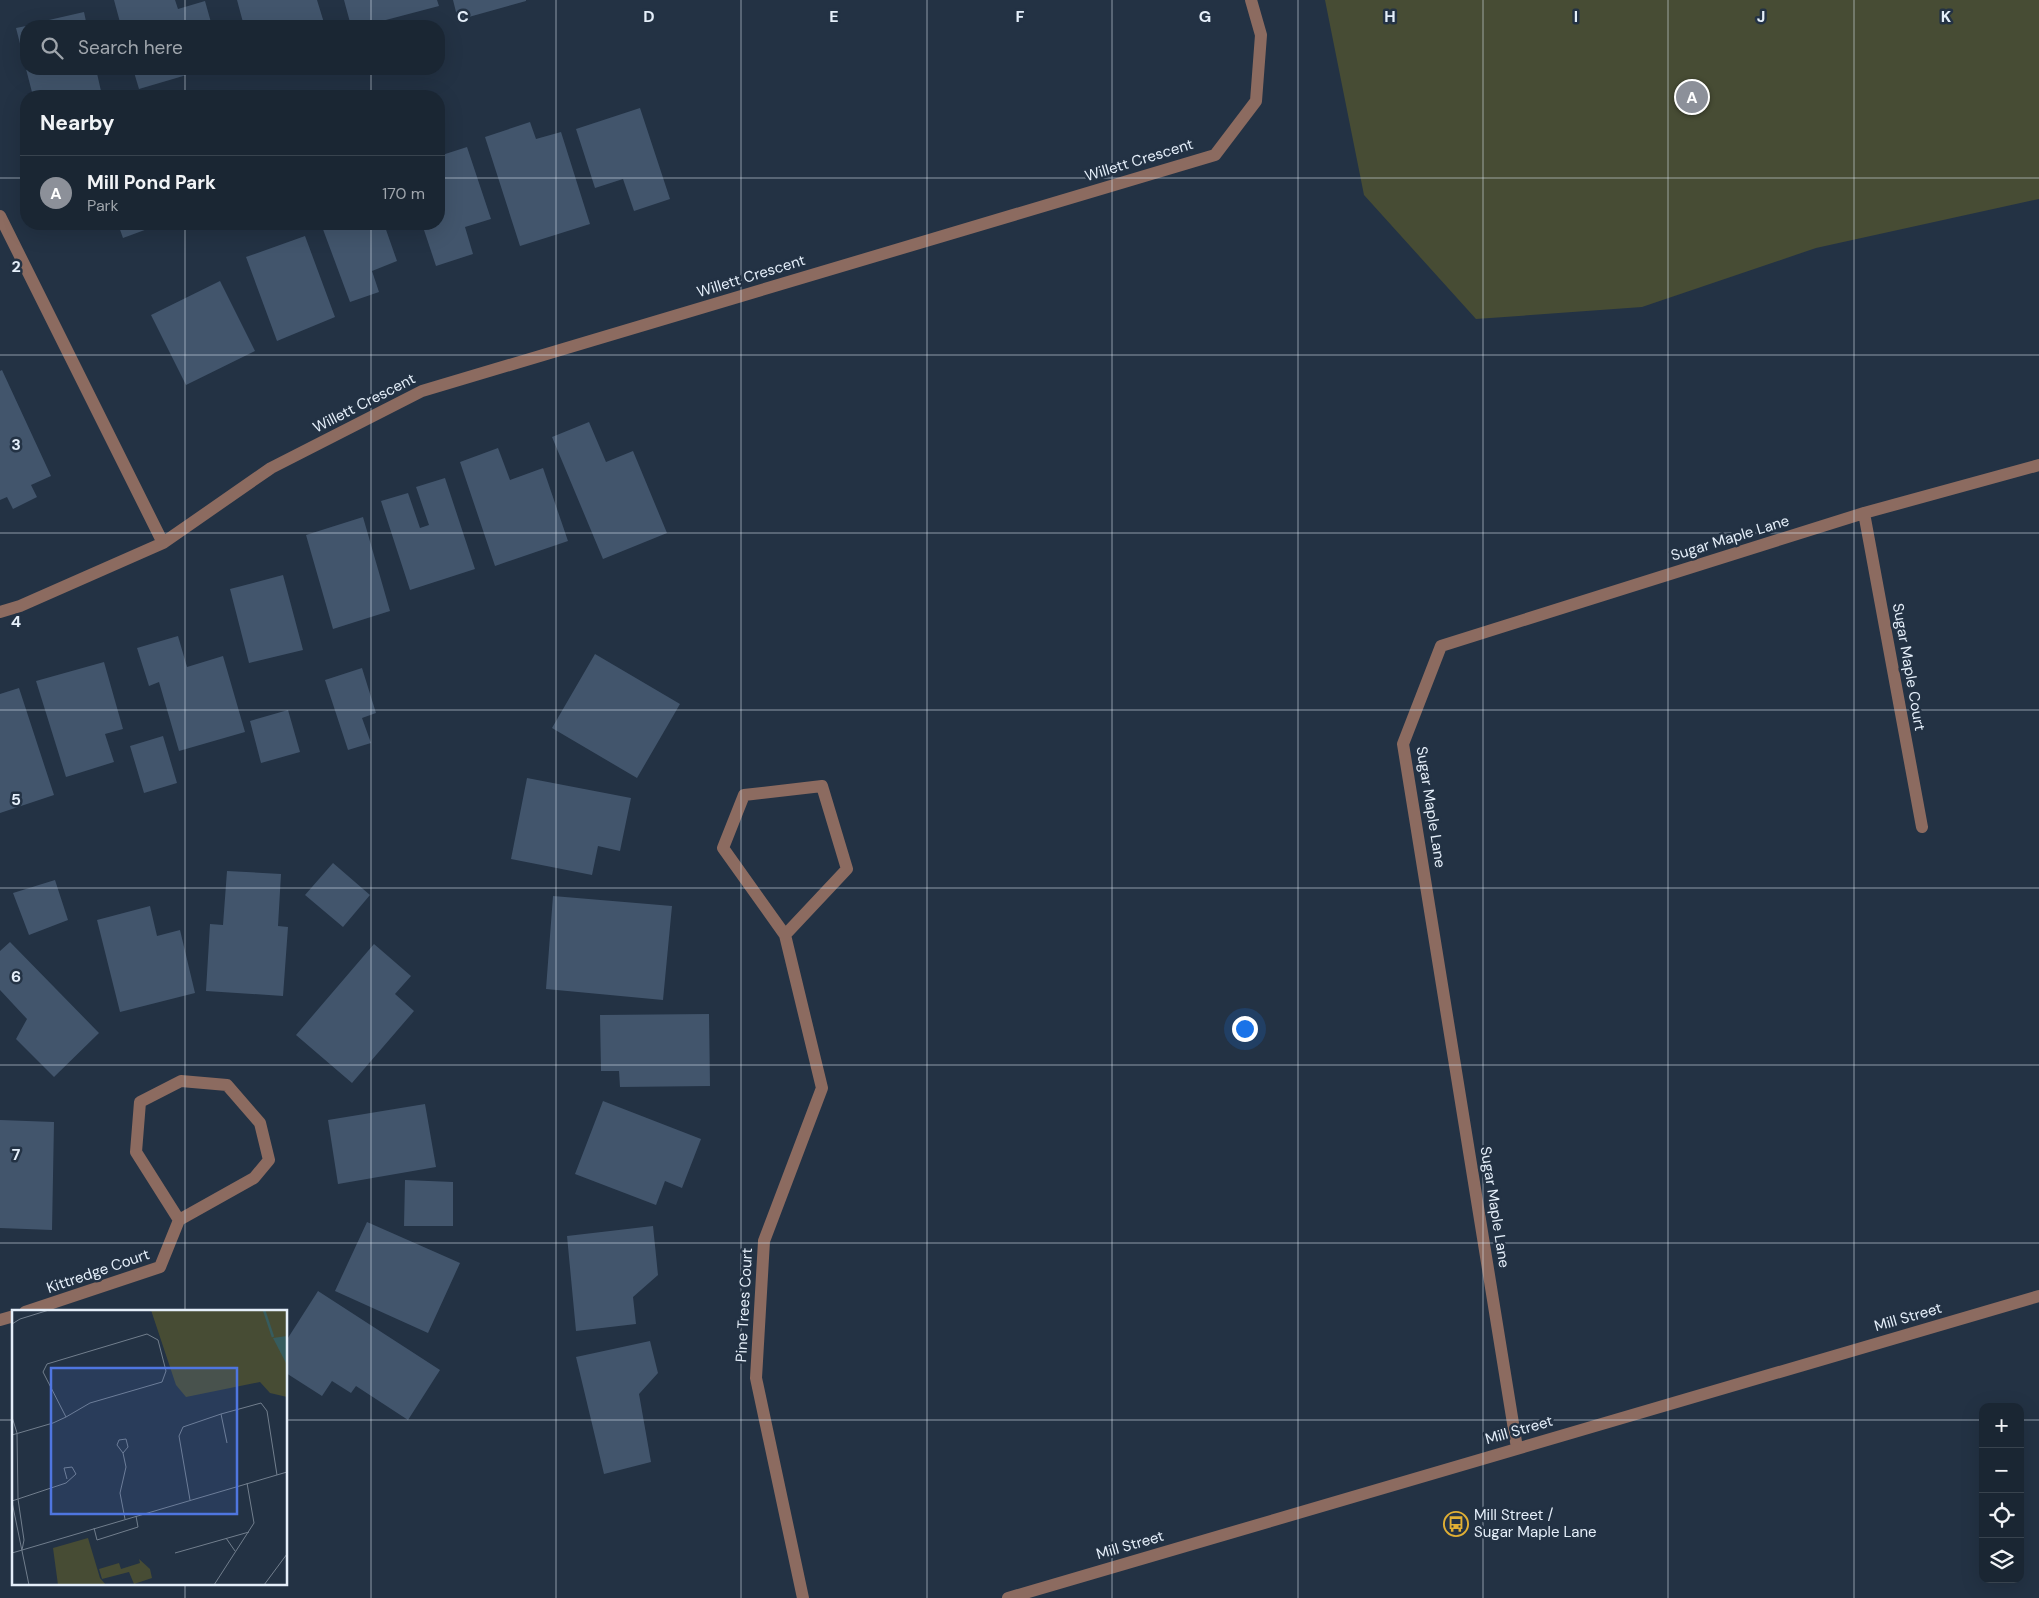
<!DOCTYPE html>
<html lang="en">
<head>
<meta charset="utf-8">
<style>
  :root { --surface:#1a2633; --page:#232e3b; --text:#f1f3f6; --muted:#9fa5ac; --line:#38434e; --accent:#8c9099 }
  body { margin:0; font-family:"DM Sans",sans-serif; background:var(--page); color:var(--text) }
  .controls { position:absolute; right:15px; bottom:15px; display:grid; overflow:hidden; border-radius:10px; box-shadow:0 5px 20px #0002 }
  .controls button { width:45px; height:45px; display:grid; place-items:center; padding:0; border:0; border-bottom:1px solid var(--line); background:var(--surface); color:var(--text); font:25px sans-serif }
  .you { position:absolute; left:1244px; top:1028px; width:18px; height:18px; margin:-12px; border:4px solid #fff; border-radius:50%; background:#1a73e8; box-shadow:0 0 0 8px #1a73e833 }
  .badge { display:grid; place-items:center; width:32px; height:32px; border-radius:50%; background:var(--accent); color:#fff; font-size:16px; font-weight:700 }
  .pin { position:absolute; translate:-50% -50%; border:2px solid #fff; box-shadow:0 1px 5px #0006 }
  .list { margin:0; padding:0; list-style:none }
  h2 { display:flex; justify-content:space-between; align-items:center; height:65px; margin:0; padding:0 20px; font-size:21px }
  h2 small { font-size:16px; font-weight:400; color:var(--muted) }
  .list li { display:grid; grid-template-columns:32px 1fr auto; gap:15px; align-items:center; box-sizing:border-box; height:75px; padding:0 20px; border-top:1px solid var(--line) }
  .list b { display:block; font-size:19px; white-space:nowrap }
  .list p { margin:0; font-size:16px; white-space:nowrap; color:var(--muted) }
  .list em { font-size:16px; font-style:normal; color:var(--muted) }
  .icon { flex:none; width:28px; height:28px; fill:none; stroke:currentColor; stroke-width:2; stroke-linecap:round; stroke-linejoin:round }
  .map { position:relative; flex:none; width:2039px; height:1598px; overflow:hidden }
  .search { position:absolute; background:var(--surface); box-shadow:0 5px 20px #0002; left:20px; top:20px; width:425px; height:55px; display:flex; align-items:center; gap:12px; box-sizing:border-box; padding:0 18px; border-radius:20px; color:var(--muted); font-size:19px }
  .panel { position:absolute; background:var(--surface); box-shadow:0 5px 20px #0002; left:20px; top:90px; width:425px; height:140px; border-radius:20px }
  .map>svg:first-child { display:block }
</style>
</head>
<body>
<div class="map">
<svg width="2039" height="1598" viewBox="0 0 2039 1598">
  <rect width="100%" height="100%" fill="#233244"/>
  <path fill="#474c34" d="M1325 0H2039V199L1816 248 1642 307 1476 319 1364 195Z"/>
  <path fill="#42556c" d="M114 0H175L178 9 205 1 212 26H121Z
    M237 0H317L325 26H244Z
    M344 0H437L439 6 363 26H351Z
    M453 0H526V1L458 20Z
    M84 12 87 26H27V25Z
    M26 26V67L16 28Z
    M26 69H96L101 91 76 96H33Z
    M133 69H207L139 89Z
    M256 69H277L258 75Z
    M640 108 670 199 634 211 623 179 595 188 576 129Z
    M530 122 536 139 561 132 590 224 520 246 485 137Z
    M467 147 491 219 465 227 473 254 436 266 422 224H439V156Z
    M118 224H161L123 238Z
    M321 224H384L397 261 372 271 379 292 350 302Z
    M305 236 335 317 277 341 246 257Z
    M220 281 255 351 186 385 151 315Z
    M2 370 51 476 31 485 37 497 13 509 7 497 0 500V371Z
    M589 422 606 462 633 451 667 533 603 559 552 437Z
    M498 448 510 480 543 468 568 541 495 566 460 462Z
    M445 478 475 569 410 590 381 501 408 493 420 528 429 525 416 487Z
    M363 517 390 611 333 629 306 535Z
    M283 575 303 650 249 663 230 589Z
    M178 636 187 667 223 656 245 732 179 751 159 682 149 686 137 648Z
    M595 654 680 704 637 778 552 728Z
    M104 662 123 729 105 734 114 762 66 777 36 681Z
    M362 668 376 713 362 718 371 743 348 750 325 680Z
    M19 688 54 795 0 813V694Z
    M288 710 300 752 261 763 250 721Z
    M163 736 177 783 144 793 130 746Z
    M527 778 631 798 620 851 598 846 592 875 511 859Z
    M333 863 370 895 343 927 305 895Z
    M227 871 281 874 278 926 288 927 283 996 206 991 210 924 223 925Z
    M55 880 68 920 29 935 13 893Z
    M553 896 672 906 663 1000 546 989Z
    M150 906 157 936 180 930 195 993 120 1012 97 920Z
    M10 942 99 1033 54 1077 16 1039 27 1019 0 990V951Z
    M374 944 411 976 395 994 414 1011 352 1083 296 1035Z
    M709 1014 710 1086 620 1087 619 1071H601L600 1015Z
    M603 1101 701 1139 682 1188 665 1181 656 1205 575 1174Z
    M425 1104 436 1167 338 1184 328 1120Z
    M0 1120 54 1122 52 1230 0 1228Z
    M405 1180 453 1182V1226H404Z
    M367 1222 460 1263 428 1333 335 1291Z
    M653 1226 658 1275 633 1297 636 1324 576 1331 567 1236Z
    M318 1291 440 1370 408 1420 356 1386 351 1393 332 1381 322 1396 286 1373V1341Z
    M650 1341 658 1373 639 1394 651 1462 604 1474 576 1357Z"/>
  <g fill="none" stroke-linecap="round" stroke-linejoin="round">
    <path stroke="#8c6b60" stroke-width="12" d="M0 216 163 543
      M1864 513 1922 827
      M0 612 20 606 163 543 271 468 422 391 1215 155 1256 101 1261 35 1251 0
      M785 935 847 869 822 786 744 795 723 848 785 935 822 1088 764 1241 756 1378 803 1598
      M25 1312 160 1267 179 1220 254 1178 269 1160 260 1123 227 1085 181 1081 140 1102 136 1152 179 1220
      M0 1320 14 1316
      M1517 1448 1403 744 1441 646 1864 513 2039 465
      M1008 1598 2039 1296"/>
  </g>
  <path fill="none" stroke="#e5effa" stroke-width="1" stroke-opacity="0.55" d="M185 0V26M371 0V26M556 0V1598M741 0V1598M927 0V1598M1112 0V1598M1298 0V1598M1483 0V1598M1668 0V1598M1854 0V1598M185 69V96M371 69V96M0 178H26M439 178H2039M185 224V1312M371 224V1598M0 355H2039M0 533H2039M0 710H2039M0 888H2039M0 1065H2039M0 1243H2039M0 1420H14M286 1420H1983M2020 1420H2039M185 1584V1598"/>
  <defs>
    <symbol id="bus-ring" viewBox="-11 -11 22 22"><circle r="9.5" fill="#233244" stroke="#e0af34" stroke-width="1.5"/><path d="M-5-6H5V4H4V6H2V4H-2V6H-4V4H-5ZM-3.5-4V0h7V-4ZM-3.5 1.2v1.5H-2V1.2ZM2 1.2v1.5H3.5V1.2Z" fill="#e0af34"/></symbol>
  </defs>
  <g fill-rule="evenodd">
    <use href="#bus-ring" x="1442" y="1510" width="28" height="28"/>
  </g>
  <g text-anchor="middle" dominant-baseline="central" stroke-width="5" stroke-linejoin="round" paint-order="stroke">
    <g font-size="15" fill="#e5effa" stroke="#233244">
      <text transform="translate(1139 160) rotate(-17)">Willett Crescent</text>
      <text transform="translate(751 276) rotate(-17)">Willett Crescent</text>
      <text transform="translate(364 403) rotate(-27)">Willett Crescent</text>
      <text transform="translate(1730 538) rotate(-17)">Sugar Maple Lane</text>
      <text transform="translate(1909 667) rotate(80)">Sugar Maple Court</text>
      <text transform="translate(1431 807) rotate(81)">Sugar Maple Lane</text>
      <text transform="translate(1495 1207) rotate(81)">Sugar Maple Lane</text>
      <text transform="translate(98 1271) rotate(-19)">Kittredge Court</text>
      <text transform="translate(744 1305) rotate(-87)">Pine Trees Court</text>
      <text transform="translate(1908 1317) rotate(-16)">Mill Street</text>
      <text transform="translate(1519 1430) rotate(-16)">Mill Street</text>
      <text transform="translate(1130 1545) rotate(-16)">Mill Street</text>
    </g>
    <g font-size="15" fill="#e5effa" stroke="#233244" text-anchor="start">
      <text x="1474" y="1515">Mill Street /<tspan x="1474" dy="17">Sugar Maple Lane</tspan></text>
    </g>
  </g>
  <g transform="translate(12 1310)">
    <rect width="275" height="275" fill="#233244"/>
    <path d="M139 0H275V87L258 83 248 72 174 87 164 75ZM76 228 88 268 94 275H46L41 238ZM127 249 138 259 140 268 122 274 117 262 90 269 87 259 107 253 109 259 128 253Z" fill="#474c34"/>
    <path d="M275 26V55L261 28Z" fill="#365c5e"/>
    <path fill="none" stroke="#365c5e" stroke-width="2.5" d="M252 0 261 27"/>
    <path fill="none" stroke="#717e8d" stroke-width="1" d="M0 14 8 9 37 0M209 104 215 133M0 107 5 123 6 189 12 230 10 240M0 125 41 113 54 107 78 93 150 72 154 61 146 30 135 24 35 54 31 62 54 107M111 143 105 135 107 130 114 129 116 137 111 143 114 157 108 183 113 209M178 190 167 126 171 117 209 104 249 93 255 101 265 165M0 191 54 173 64 164 60 157 52 158 55 169M0 192 17 275M82 218 85 230 126 217 124 206M214 228 223 241M0 243 275 162M163 243 237 222M202 275 242 213 235 173M252 275 275 244"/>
    <path fill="#4f76e0" fill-opacity="0.15" stroke="#4f76e0" stroke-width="2.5" d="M39 58H225V204H39Z"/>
    <rect width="275" height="275" fill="none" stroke="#e5effa" stroke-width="2.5"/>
  </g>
  <g font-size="16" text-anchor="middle" font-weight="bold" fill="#e5effa" stroke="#233244" stroke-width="5" stroke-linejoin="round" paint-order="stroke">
    <text x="463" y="22">C</text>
    <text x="649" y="22">D</text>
    <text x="834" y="22">E</text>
    <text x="1020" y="22">F</text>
    <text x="1205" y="22">G</text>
    <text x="1390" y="22">H</text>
    <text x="1576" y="22">I</text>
    <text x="1761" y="22">J</text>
    <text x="1946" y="22">K</text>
    <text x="16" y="272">2</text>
    <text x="16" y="450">3</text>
    <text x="16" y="627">4</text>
    <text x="16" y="805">5</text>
    <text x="16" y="982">6</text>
    <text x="16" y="1160">7</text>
  </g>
</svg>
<div class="controls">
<button>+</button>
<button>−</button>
<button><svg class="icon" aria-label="locate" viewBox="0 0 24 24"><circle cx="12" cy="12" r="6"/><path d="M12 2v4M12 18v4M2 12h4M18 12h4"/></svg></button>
<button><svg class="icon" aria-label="layers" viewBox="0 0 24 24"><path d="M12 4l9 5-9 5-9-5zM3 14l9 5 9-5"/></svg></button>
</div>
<div class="you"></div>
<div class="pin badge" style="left:1692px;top:97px">A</div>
<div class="search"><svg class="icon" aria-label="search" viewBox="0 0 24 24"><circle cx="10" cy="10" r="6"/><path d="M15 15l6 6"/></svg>Search here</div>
<section class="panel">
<h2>Nearby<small></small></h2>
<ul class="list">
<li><span class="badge">A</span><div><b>Mill Pond Park</b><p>Park</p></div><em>170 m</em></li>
</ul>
</section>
</div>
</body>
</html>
